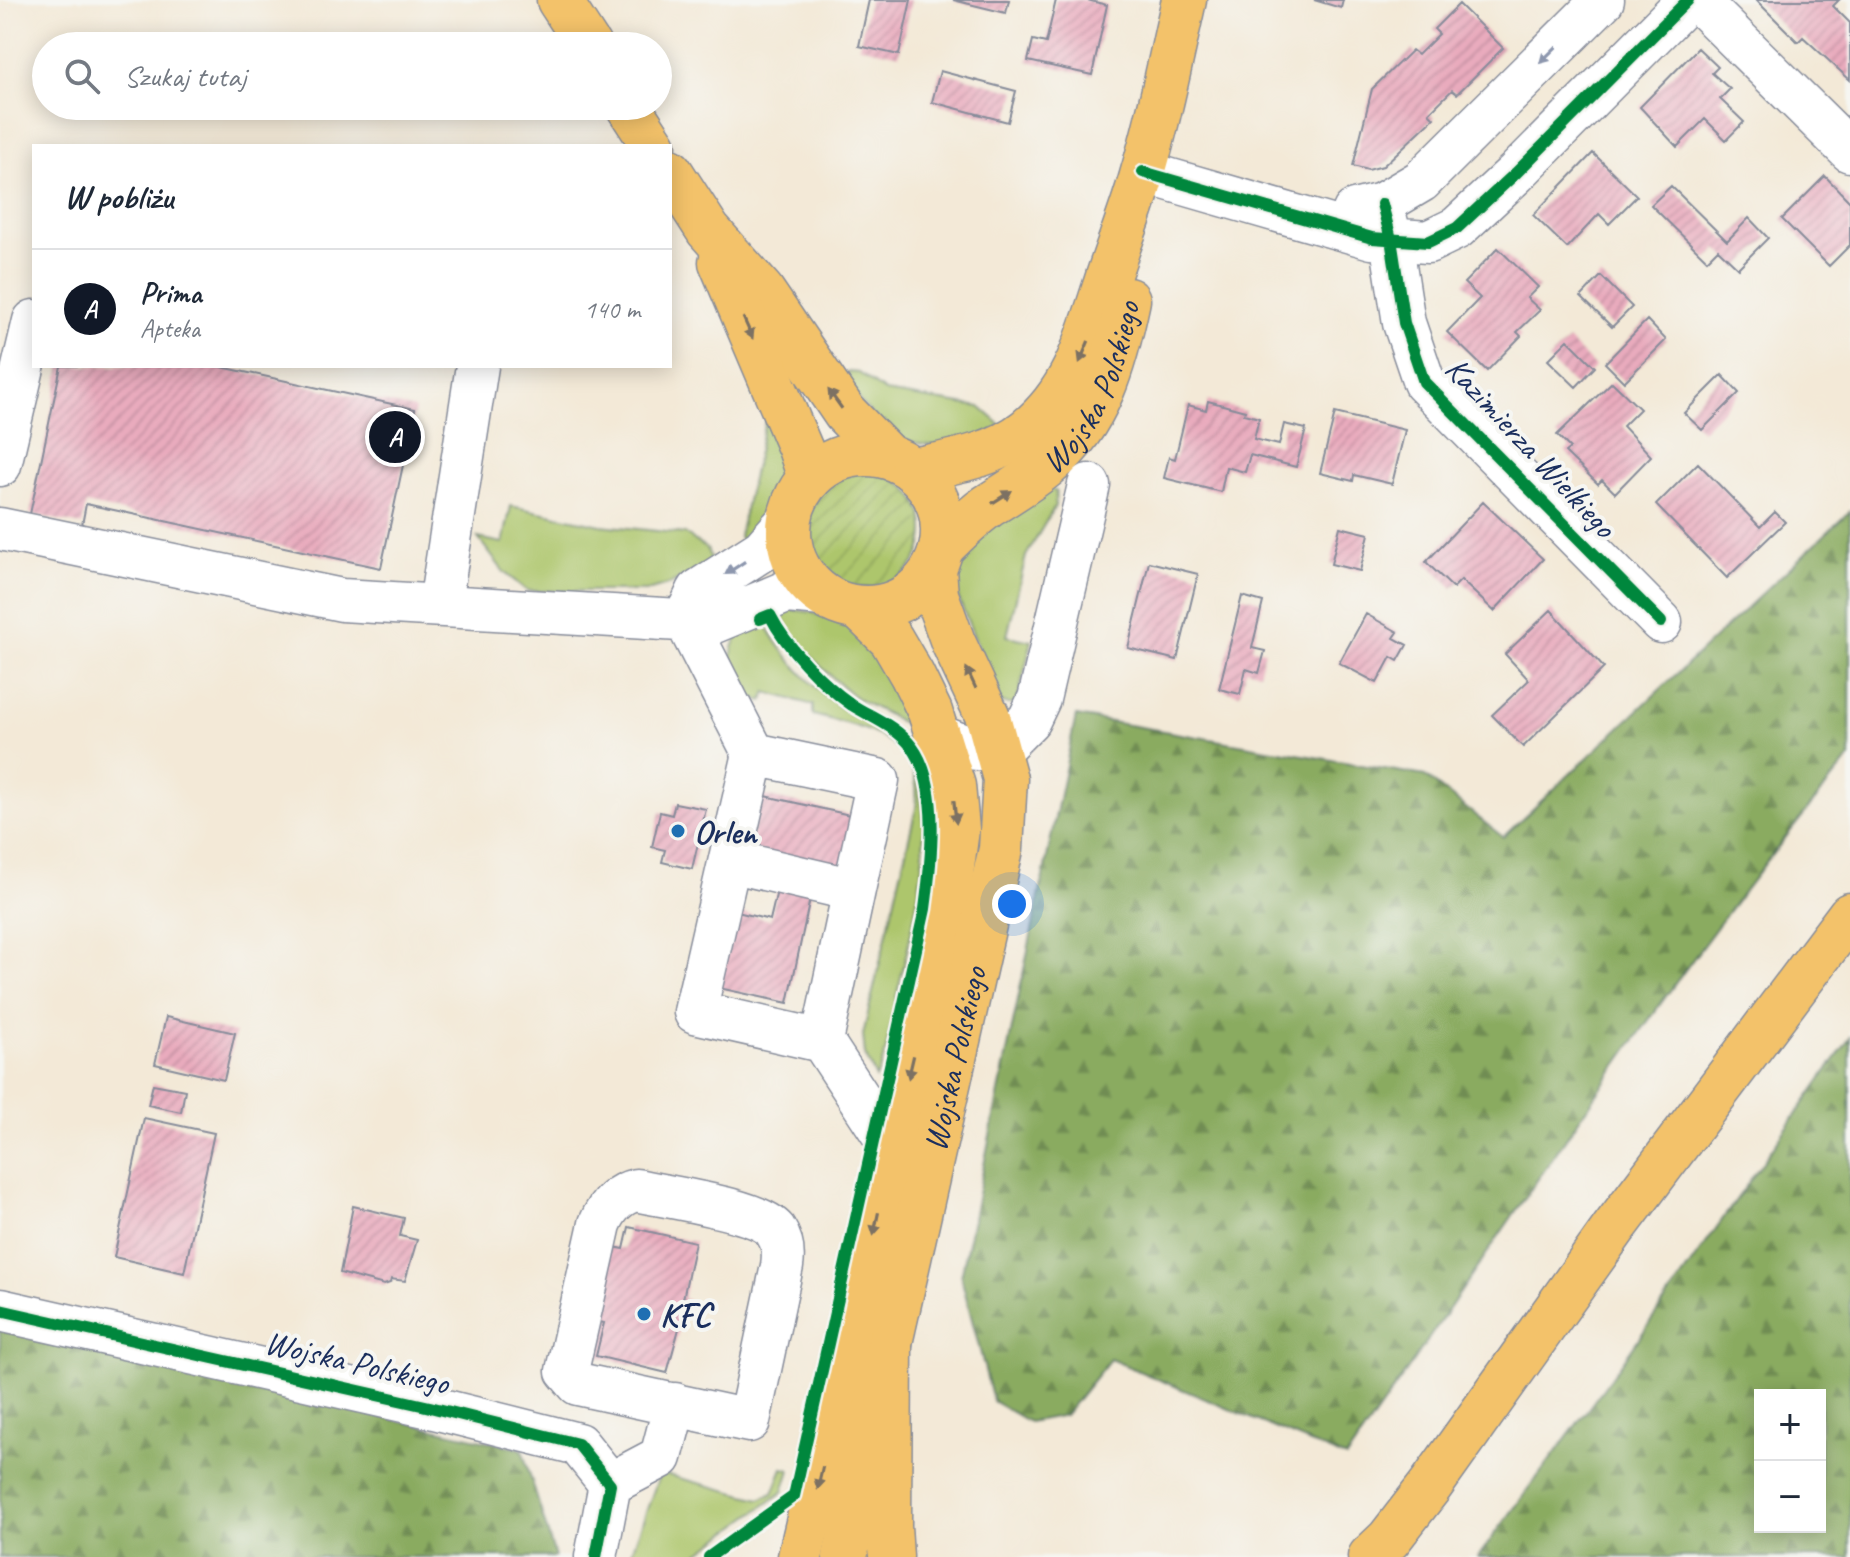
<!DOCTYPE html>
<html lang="pl">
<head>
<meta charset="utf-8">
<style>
  :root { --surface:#fff; --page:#f2f2f3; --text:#1f2937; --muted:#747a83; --line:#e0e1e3; --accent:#111827 }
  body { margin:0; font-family:Caveat,sans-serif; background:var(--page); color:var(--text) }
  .controls { position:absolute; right:24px; bottom:24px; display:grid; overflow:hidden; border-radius:0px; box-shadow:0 4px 20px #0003 }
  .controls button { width:72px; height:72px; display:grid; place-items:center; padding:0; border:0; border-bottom:2px solid var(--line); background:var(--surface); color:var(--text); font:40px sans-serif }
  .you { position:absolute; left:1012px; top:904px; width:28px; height:28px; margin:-20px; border:6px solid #fff; border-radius:50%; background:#1a73e8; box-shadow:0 0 0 12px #1a73e833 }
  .badge { display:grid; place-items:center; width:52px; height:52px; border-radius:50%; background:var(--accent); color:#fff; font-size:26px; font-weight:700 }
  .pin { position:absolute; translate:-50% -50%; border:4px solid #fff; box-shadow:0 2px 8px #0006 }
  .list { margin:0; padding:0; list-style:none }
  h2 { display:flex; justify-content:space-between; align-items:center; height:104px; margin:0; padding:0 32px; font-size:34px }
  h2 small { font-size:26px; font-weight:400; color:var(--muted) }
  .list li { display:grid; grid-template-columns:52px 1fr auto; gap:24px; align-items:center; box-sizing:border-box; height:120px; padding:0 32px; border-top:2px solid var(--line) }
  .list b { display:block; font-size:30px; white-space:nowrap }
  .list p { margin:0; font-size:26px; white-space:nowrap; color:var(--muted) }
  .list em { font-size:26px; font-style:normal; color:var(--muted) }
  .icon { flex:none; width:44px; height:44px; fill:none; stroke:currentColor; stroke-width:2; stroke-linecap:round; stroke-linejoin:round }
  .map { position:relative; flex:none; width:1850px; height:1557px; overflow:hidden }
  .search { position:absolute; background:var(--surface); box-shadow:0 4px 20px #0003; left:32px; top:32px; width:640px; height:88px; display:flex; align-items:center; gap:20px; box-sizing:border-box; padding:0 28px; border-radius:44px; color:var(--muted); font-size:30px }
  .panel { position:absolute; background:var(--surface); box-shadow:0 4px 20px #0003; left:32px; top:144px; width:640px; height:224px; border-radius:0px }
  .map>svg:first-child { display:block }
</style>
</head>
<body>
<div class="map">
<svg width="1850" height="1557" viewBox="0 0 1850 1557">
  <defs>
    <pattern id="forest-firs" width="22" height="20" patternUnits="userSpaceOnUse" patternTransform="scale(2)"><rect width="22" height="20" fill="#8aab60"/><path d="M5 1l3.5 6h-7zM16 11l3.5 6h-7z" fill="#708c52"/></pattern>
    <pattern id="garden-furrows" width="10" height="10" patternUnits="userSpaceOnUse" patternTransform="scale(2)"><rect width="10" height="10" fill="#adc66c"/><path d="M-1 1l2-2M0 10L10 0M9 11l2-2" fill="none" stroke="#94aa60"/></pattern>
    <pattern id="building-hatch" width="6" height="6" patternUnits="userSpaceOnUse" patternTransform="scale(2)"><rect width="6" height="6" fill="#e9abbd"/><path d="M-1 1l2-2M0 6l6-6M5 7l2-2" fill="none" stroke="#c793a5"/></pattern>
  </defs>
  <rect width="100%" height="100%" fill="#f6f6f2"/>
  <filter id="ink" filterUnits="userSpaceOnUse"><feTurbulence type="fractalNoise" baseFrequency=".0125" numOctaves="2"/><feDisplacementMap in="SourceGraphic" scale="16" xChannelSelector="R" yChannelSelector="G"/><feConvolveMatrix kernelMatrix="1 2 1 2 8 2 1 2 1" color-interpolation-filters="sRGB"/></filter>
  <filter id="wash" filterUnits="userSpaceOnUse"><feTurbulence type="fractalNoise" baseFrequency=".006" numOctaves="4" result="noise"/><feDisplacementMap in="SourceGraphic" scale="32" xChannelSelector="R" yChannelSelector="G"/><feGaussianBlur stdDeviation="1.8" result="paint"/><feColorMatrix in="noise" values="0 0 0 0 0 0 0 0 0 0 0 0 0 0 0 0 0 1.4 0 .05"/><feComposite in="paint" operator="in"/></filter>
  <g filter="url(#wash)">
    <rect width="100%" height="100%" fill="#f3e9d7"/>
    <path fill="#adc66c" stroke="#647a65" stroke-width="2" d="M849 372 859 373 885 392 980 407 1002 426C965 445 920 456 885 427 868 412 853 392 838 376Z
      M765 421 783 437 784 474 768 518 743 544 739 536Z
      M1045 489 1056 491 1055 506 1026 556 1007 636 1032 641 1016 705 1001 703 953 585 961 560 977 534Z
      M511 506 601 525 685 534 707 549 712 562 671 584 647 591H527L504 572 478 538 503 543Z
      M777 608 811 612 865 632 921 729 940 818C932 794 928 764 917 741 905 716 873 711 853 695 822 670 795 643 777 608Z
      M748 625 753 631 764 625 768 628C787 661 816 691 847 712 862 722 882 728 895 740 950 794 912 929 897 994 891 1021 888 1053 876 1078L865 1055 863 1035 916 808C923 738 866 728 813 715V705L766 692 763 701C727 693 721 647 748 625Z
      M783 1468 790 1470 783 1492 693 1557H630L660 1473 760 1499 773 1493Z"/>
    <path fill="url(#forest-firs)" stroke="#526d5f" stroke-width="2" fill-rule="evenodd" d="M1850 511V758C1665 979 1511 1223 1346 1458L1110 1359 1065 1415 1029 1422 993 1401 961 1277 1076 716 1425 776 1503 837Z
      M1850 1038V1557H1478L1611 1378ZM1820 1395V1527H1760V1395Z
      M0 1329 522 1449 555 1557H0Z"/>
    <path fill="url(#garden-furrows)" stroke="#647a65" stroke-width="2" d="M808 530a58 58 0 1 1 116 0a58 58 0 1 1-116 0Z"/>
    <g id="blocks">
      <path fill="url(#building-hatch)" d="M869 0H911L899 55 859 46Z
        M953 0H1009L1006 13Z
        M1056 0H1087L1107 5 1092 75 1028 61 1033 40 1046 43Z
        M1314 0H1343L1341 8Z
        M1756 0H1839L1833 6 1850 23V80L1803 37 1798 42Z
        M1459 4 1503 48 1457 94 1452 90 1429 113 1434 118 1383 166 1368 170 1353 166 1372 89 1412 50 1418 55 1439 34 1434 29Z
        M1698 48 1718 67 1712 73 1730 89 1720 99 1744 122 1726 140 1705 119 1677 147 1640 107Z
        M940 71 1016 91 1008 122 932 102Z
        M1593 153 1637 196 1609 224 1599 214 1567 248 1533 215Z
        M1825 176 1850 202V245L1829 266 1782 219Z
        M1671 186 1727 241 1749 218 1768 238 1738 268 1718 249 1707 260 1651 205Z
        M1498 248 1538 287 1527 298 1540 310 1517 332 1521 336 1487 371 1447 332 1480 298 1464 283Z
        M1601 276 1632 307 1612 327 1581 297Z
        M1647 320 1666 340 1624 382 1605 363Z
        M1568 340 1595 367 1576 387 1548 360Z
        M61 366H217L415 409 381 568 86 504 82 525 30 514Z
        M1722 375 1739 393 1702 430 1684 413Z
        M1612 382 1640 409 1623 426 1651 456 1615 493 1602 480 1598 484 1565 452 1570 448 1557 435Z
        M1208 401 1245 411 1244 414 1259 418 1254 439 1279 445 1284 424 1306 429 1296 467 1250 455 1245 472 1226 467 1221 492 1164 478 1169 457 1175 459 1188 405 1206 410Z
        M1335 413 1405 430 1392 484 1354 475 1353 481 1320 473Z
        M1698 463 1760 527 1775 512 1785 522 1727 578 1656 505Z
        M1483 502 1543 559 1494 611 1461 580 1453 588 1426 562Z
        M1340 527 1369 534 1360 571 1331 564Z
        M1149 562 1198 574 1177 660 1128 648Z
        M1242 596 1263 602 1252 648 1265 651 1259 673 1246 669 1240 694 1219 689Z
        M1551 610 1604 668 1523 747 1492 715 1529 680 1505 654Z
        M1366 614 1398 632 1394 638 1407 645 1398 661 1391 657 1377 683 1339 663Z
        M761 795 881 822 868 877 817 865 788 1003 719 988 737 912 770 920 785 857 749 849Z
        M675 803 706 809 692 869 662 862 665 850 652 847 660 812 672 815Z
        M166 1017 235 1033 224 1080 155 1064Z
        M153 1084 185 1090 181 1112 148 1105Z
        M144 1118 214 1133 184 1273 114 1257Z
        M353 1206 404 1218 400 1236 417 1240 405 1281 391 1279 390 1283 384 1285 340 1273Z
        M629 1227 695 1242 683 1299H687L667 1373 596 1356 604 1323 592 1320 609 1246 624 1249Z"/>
    </g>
  </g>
  <g filter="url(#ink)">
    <use href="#blocks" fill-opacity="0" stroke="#878c9a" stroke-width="2"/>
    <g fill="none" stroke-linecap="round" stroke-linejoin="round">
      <defs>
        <path id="minor" d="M1697 0 1850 151
          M1143 172 1372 238 1428 242 1457 228 1516 173 1688 0
          M1382 204 1391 239 1404 323 1424 382 1661 622
          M1354 211 1382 204 1421 181 1603 0
          M0 465 34 321
          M0 529 342 600 714 622 786 592 823 595
          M440 605 477 366
          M685 619 754 754 695 1012 822 1041 854 890 730 861
          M685 619 698 591 762 550 790 518
          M939 736 969 748 998 751 1029 720 1039 699 1089 485
          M754 754 878 780 854 890
          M822 1041 892 1148
          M636 1190C666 1197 758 1209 775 1230 783 1242 784 1253 782 1266L749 1421 578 1384 567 1371 600 1224C607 1207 618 1194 636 1190Z
          M0 1310 430 1407 578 1444 610 1484 596 1557
          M610 1484 661 1457 675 1404"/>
        <g id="major">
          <path d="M559 0 589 46"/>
          <path d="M628 106 654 146"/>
          <path d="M670 171 708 230 762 291 845 413 887 456"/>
          <path d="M721 262 800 448 810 478"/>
          <circle cx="866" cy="531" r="77"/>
          <path d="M913 470C952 462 995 456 1027 430 1078 389 1090 330 1110 271 1121 238 1134 205 1143 172 1160 116 1171 57 1184 0"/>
          <path id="s1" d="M942 547C957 532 971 518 988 506 1009 492 1031 480 1049 464 1099 422 1115 362 1128 300"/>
          <path d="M800 1557 858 1311 946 912 957 829 953 786 930 712 912 675 891 639 859 608"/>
          <path id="s2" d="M845 1557 890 1343 1001 849 1005 779 988 717 953 642 936 595 934 569"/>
        </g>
        <path id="highway" d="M890 1343 889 1526 891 1557
          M1370 1557 1389 1539 1430 1486 1614 1228 1850 915"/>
      </defs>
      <use href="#minor" stroke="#878c9a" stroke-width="45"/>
      <use href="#major" stroke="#878c9a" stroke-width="47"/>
      <use href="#highway" stroke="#878c9a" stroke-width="47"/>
      <use href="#minor" stroke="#fff" stroke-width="42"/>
      <use href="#major" stroke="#f3c26a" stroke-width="44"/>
      <use href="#highway" stroke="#f3c26a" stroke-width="44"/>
      <defs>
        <path id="cycleway" d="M1143 172 1372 238 1428 242 1457 228 1516 173 1688 0
          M1382 204 1391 239 1404 323 1424 382 1661 622
          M0 1310 430 1407 578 1444 610 1484 596 1557
          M709 1557 794 1496 925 909C931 864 941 786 912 747 896 726 873 718 852 705 822 684 786 647 770 615L760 619"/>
      </defs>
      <use href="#cycleway" stroke="#f6f6f2" stroke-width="17"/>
      <use href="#cycleway" stroke="#00873e" stroke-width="12"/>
    </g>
    <defs><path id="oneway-solid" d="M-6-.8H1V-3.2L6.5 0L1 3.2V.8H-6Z" transform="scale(2)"/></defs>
    <g fill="#8d97ae">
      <use href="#oneway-solid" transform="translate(1548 55) rotate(135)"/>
      <use href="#oneway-solid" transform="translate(735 568) rotate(147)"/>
    </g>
    <g fill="#7c7163">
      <use href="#oneway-solid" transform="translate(748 328) rotate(66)"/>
      <use href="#oneway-solid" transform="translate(1084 352) rotate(113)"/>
      <use href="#oneway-solid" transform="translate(835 399) rotate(-126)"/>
      <use href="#oneway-solid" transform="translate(1002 497) rotate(-32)"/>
      <use href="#oneway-solid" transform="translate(971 678) rotate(-115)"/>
      <use href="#oneway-solid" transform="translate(955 812) rotate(84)"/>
      <use href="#oneway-solid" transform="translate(911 1067) rotate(103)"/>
      <use href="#oneway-solid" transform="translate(876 1224) rotate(102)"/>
      <use href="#oneway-solid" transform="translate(820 1478) rotate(103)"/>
    </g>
  </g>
  <g fill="#1f6fb2" stroke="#f6f6f2" stroke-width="3">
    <circle cx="678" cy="831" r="8"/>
    <circle cx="644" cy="1314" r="8"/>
  </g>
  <g text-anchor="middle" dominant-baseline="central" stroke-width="8" stroke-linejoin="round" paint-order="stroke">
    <g font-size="34" fill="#1b2f5e" stroke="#f6f6f2">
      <text stroke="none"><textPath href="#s1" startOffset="226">Wojska Polskiego</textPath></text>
      <text transform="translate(1531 447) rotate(47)">Kazimierza Wielkiego</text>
      <text stroke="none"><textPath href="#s2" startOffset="510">Wojska Polskiego</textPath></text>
      <text transform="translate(357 1362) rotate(13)">Wojska Polskiego</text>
    </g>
    <g font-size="34" font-weight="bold" fill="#1b2f5e" stroke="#f6f6f2" text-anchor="start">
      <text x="694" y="831">Orlen</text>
      <text x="660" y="1314">KFC</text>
    </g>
  </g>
</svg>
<div class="controls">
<button>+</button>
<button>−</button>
</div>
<div class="you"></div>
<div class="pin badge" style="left:395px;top:437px">A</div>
<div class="search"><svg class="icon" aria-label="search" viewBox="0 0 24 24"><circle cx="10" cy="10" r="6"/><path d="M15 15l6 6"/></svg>Szukaj tutaj</div>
<section class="panel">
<h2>W pobliżu<small></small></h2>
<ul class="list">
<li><span class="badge">A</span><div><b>Prima</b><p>Apteka</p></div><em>140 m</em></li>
</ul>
</section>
</div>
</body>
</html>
